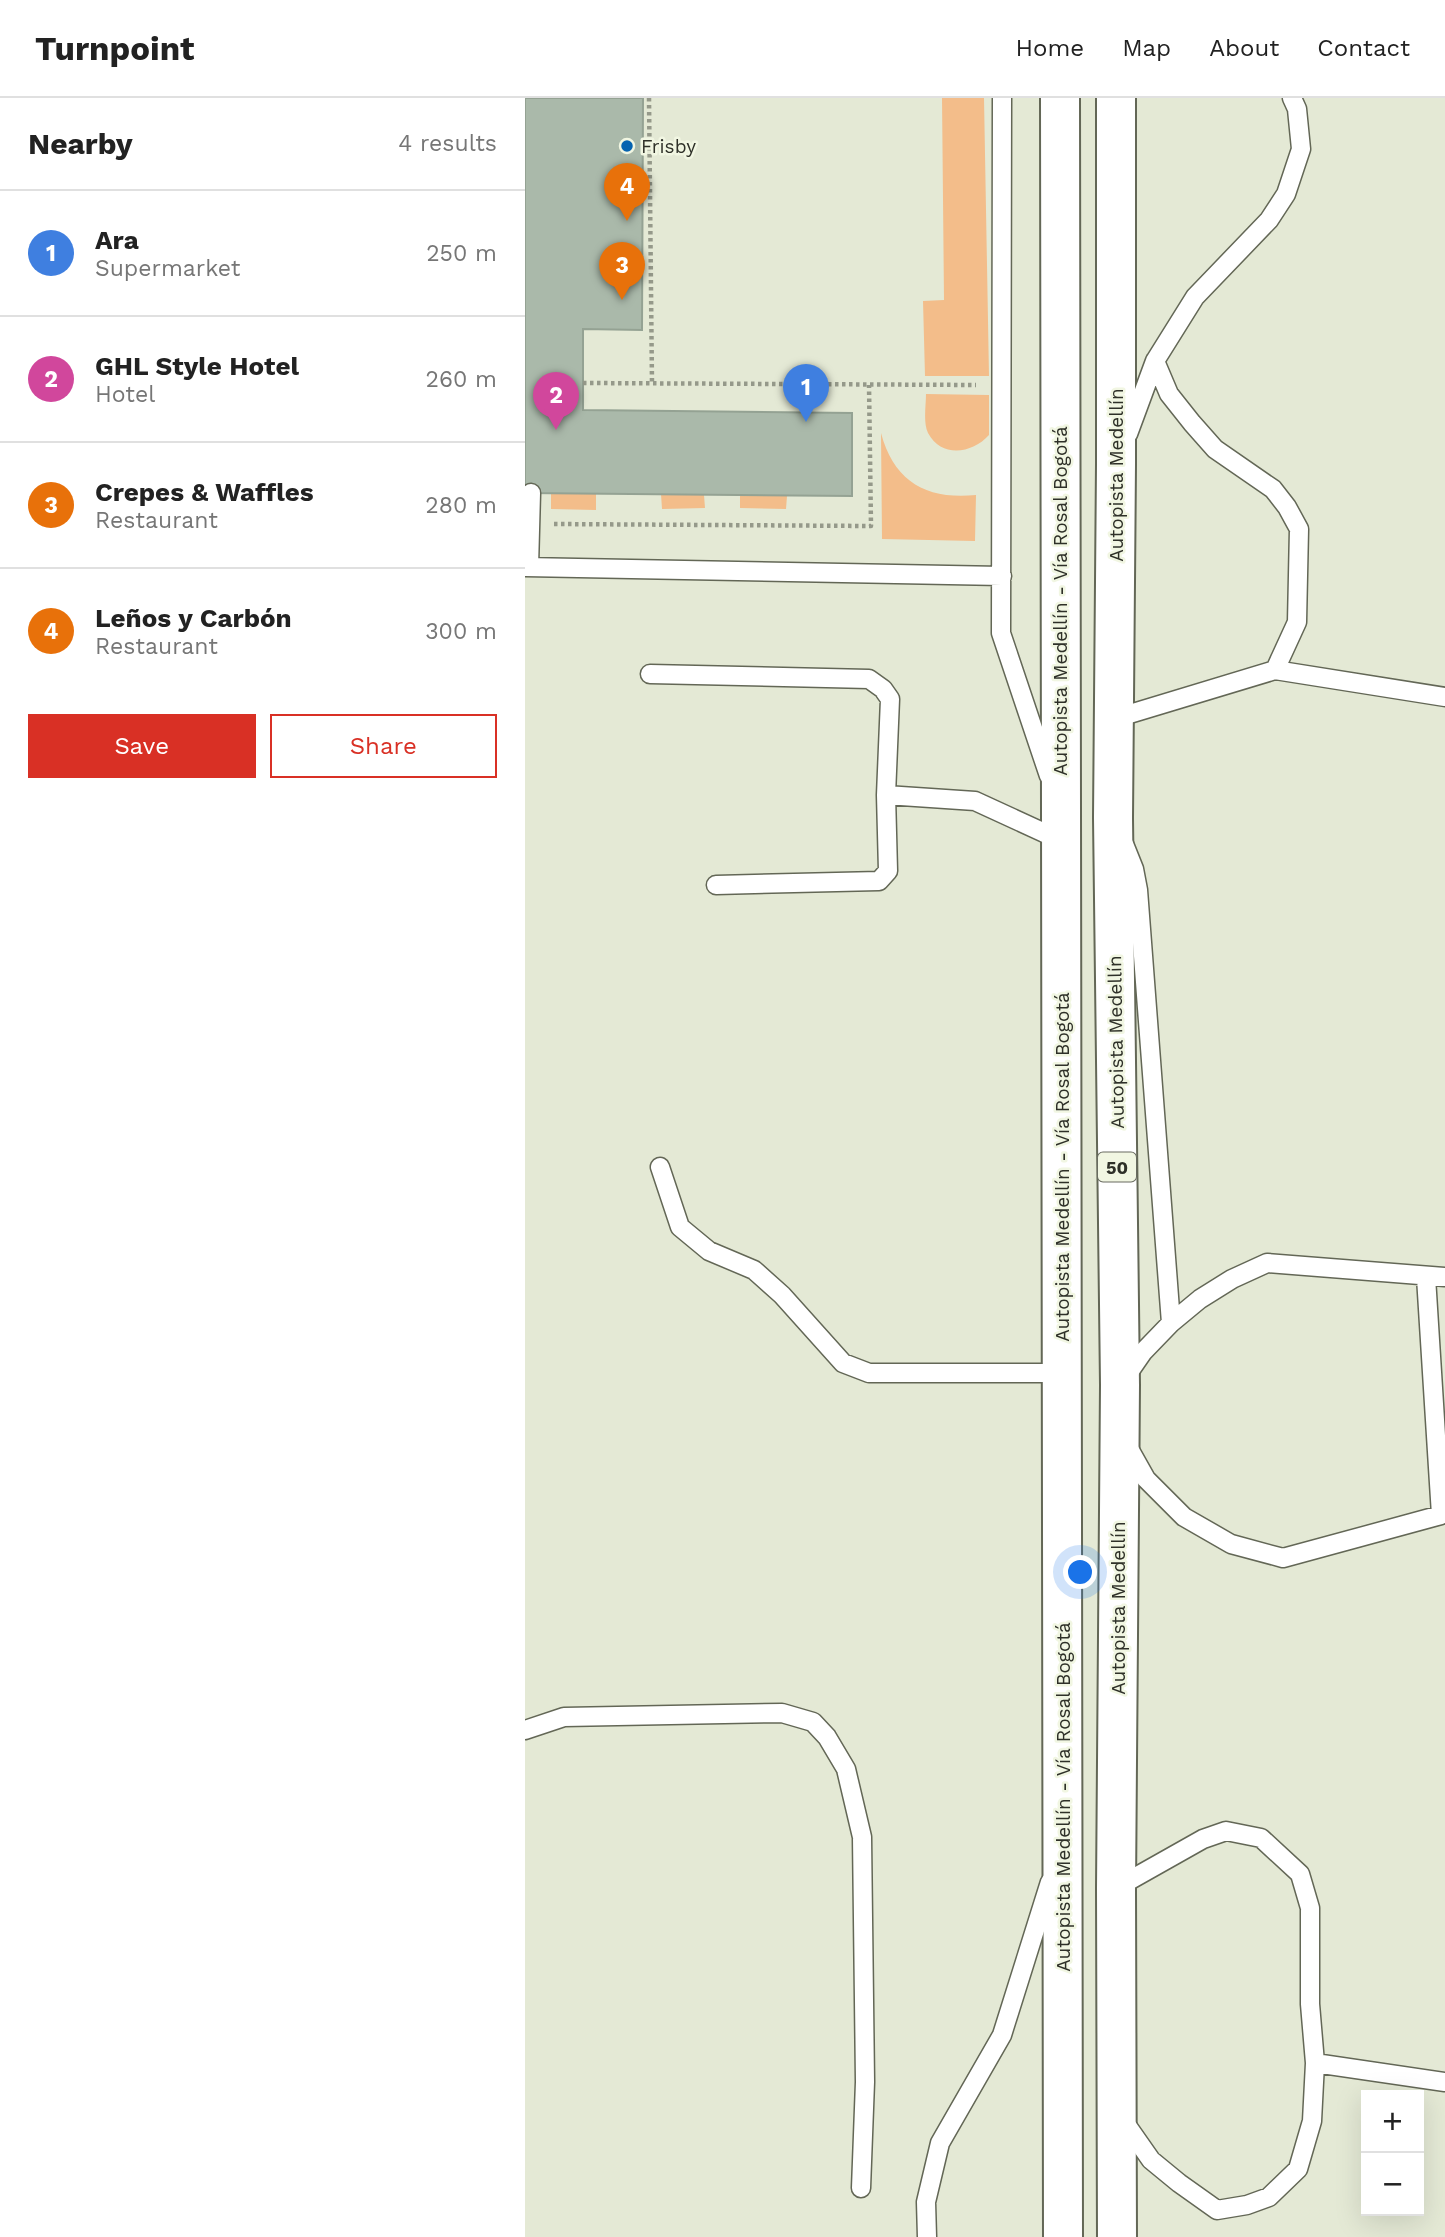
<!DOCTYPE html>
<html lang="en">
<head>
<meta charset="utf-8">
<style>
  :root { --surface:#fff; --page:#f2f2f2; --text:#222; --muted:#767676; --line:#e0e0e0; --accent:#d93025 }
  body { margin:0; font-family:"Work Sans",sans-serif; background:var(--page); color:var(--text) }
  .controls { position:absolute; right:21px; bottom:21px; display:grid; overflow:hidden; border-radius:0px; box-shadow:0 7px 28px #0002 }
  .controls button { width:63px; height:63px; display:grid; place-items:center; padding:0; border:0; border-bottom:2px solid var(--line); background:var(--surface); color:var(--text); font:35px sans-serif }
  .you { position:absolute; left:556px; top:1475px; width:24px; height:24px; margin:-18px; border:5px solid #fff; border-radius:50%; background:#1a73e8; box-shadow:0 0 0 10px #1a73e833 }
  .badge { display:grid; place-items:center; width:46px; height:46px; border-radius:50%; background:var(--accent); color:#fff; font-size:23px; font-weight:700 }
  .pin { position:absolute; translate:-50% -58px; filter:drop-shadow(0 2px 4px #0008) }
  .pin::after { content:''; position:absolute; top:37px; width:24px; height:21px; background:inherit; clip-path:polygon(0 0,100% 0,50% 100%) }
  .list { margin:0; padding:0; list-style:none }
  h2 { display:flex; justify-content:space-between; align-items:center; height:91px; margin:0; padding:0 28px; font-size:30px }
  h2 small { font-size:23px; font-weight:400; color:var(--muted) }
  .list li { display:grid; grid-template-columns:46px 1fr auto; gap:21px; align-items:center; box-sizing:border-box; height:126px; padding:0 28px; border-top:2px solid var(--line) }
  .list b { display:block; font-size:26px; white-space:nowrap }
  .list p { margin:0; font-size:23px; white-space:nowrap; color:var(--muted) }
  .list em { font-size:23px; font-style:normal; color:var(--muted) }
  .actions { display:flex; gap:14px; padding:21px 28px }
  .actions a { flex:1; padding:16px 0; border:2px solid var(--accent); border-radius:0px; text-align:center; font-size:24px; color:var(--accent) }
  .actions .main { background:var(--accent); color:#fff }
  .map { position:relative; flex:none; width:920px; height:2139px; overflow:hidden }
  header { display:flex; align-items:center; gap:42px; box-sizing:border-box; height:98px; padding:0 35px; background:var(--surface); border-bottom:2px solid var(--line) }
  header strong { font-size:33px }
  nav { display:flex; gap:38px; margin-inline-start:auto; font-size:24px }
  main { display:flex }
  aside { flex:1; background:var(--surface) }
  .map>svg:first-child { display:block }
</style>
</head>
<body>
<header>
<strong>Turnpoint</strong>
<nav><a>Home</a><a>Map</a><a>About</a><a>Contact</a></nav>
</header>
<main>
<aside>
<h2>Nearby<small>4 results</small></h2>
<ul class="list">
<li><span class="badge" style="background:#3f7fe0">1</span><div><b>Ara</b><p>Supermarket</p></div><em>250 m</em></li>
<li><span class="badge" style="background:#d1479c">2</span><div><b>GHL Style Hotel</b><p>Hotel</p></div><em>260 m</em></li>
<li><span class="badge" style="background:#e8710a">3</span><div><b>Crepes &amp; Waffles</b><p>Restaurant</p></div><em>280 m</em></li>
<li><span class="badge" style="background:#e8710a">4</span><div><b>Leños y Carbón</b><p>Restaurant</p></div><em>300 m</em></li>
</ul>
<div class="actions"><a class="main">Save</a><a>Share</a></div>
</aside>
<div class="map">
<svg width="920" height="2139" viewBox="0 0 920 2139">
  <rect width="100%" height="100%" fill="#e4e9d5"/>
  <path fill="#f3bd8a" d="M417 0H459L464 278H400L398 203 419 202Z
    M401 296 464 297V337C448 355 417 361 403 335 398 325 401 307 401 296Z
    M356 335C369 384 402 402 451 397L450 443 357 441Z
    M26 395 71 396V412L26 411Z
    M136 396 179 397 180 410 137 411Z
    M215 397 262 398 261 411 215 410Z"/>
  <path fill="#aab9aa" stroke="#94a293" stroke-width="2" d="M0 0H118L117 232 58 231V312L327 315V398L0 395Z"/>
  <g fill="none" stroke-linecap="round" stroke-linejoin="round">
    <defs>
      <path id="service" d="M477 0 476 535 524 678
        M603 336 630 263 670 199 744 122 761 96 776 51 772 11 767 0
        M0 469 477 478
        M4 469 6 395
        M750 572 920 599
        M125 576 344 581 358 591 365 601 361 697 450 703 537 743
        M588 621 750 572 772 524 774 431 762 409 748 391 690 351 667 325 644 296 630 263
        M599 746 609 771 613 792 646 1225
        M191 787 354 783 363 773 361 697
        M135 1069 155 1129 184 1153 229 1172 257 1197 318 1265 344 1275H537
        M600 1280 618 1254 646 1225 675 1201 707 1181 742 1165 920 1179
        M603 1349 621 1381 659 1419 706 1446 758 1460 916 1417 901 1179
        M0 1632 39 1619 257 1615 288 1624 302 1639 321 1671 337 1739 340 1984 336 2090
        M591 1790 678 1741 701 1733 736 1740 775 1776 785 1810V1906L790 1965 787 2023 773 2071 744 2099 722 2107 692 2112 654 2085 626 2062 598 2022
        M790 1965 920 1984
        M402 2139 401 2104 415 2045 477 1937 525 1784"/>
      <path id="trunk" d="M535 0 538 2139
        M591 0V366L588 720 595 1287 591 1790 592 2139"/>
    </defs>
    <use href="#service" stroke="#636756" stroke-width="21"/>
    <use href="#trunk" stroke="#636756" stroke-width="42"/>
    <path stroke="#95998a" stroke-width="4.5" stroke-dasharray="3.5 3.5" stroke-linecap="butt" d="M124 0 127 286
      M58 285 451 287
      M29 426 346 428 344 287"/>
    <use href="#service" stroke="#fff" stroke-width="18"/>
    <use href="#trunk" stroke="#fff" stroke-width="38"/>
  </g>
  <circle fill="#0563b0" stroke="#f1f6e2" stroke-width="2.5" cx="102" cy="48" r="7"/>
  <g text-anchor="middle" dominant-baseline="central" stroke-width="5" stroke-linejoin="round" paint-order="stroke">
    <rect fill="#f1f6e2" stroke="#686b60" stroke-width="2" x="573" y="1054.5" width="38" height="29" rx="5"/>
    <g font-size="18" font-weight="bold" fill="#2e3028">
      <text x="592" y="1069">50</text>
    </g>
    <g font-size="19" fill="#2e3028" stroke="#f1f6e2" text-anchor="start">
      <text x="116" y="48">Frisby</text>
    </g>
    <g font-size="19" fill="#2e3028" stroke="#f1f6e2">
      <text transform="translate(591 377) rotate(-90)">Autopista Medellín</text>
      <text transform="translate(535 503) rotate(-90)">Autopista Medellín - Vía Rosal Bogotá</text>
      <text transform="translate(591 944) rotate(-91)">Autopista Medellín</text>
      <text transform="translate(537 1069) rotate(-90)">Autopista Medellín - Vía Rosal Bogotá</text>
      <text transform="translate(593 1510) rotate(-90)">Autopista Medellín</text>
      <text transform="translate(538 1699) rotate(-90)">Autopista Medellín - Vía Rosal Bogotá</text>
    </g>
  </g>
</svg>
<div class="controls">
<button>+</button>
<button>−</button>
</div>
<div class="you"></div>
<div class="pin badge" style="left:281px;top:324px;background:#3f7fe0">1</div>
<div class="pin badge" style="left:31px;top:332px;background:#d1479c">2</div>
<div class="pin badge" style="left:97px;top:202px;background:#e8710a">3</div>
<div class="pin badge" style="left:102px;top:123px;background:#e8710a">4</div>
</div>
</main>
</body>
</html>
